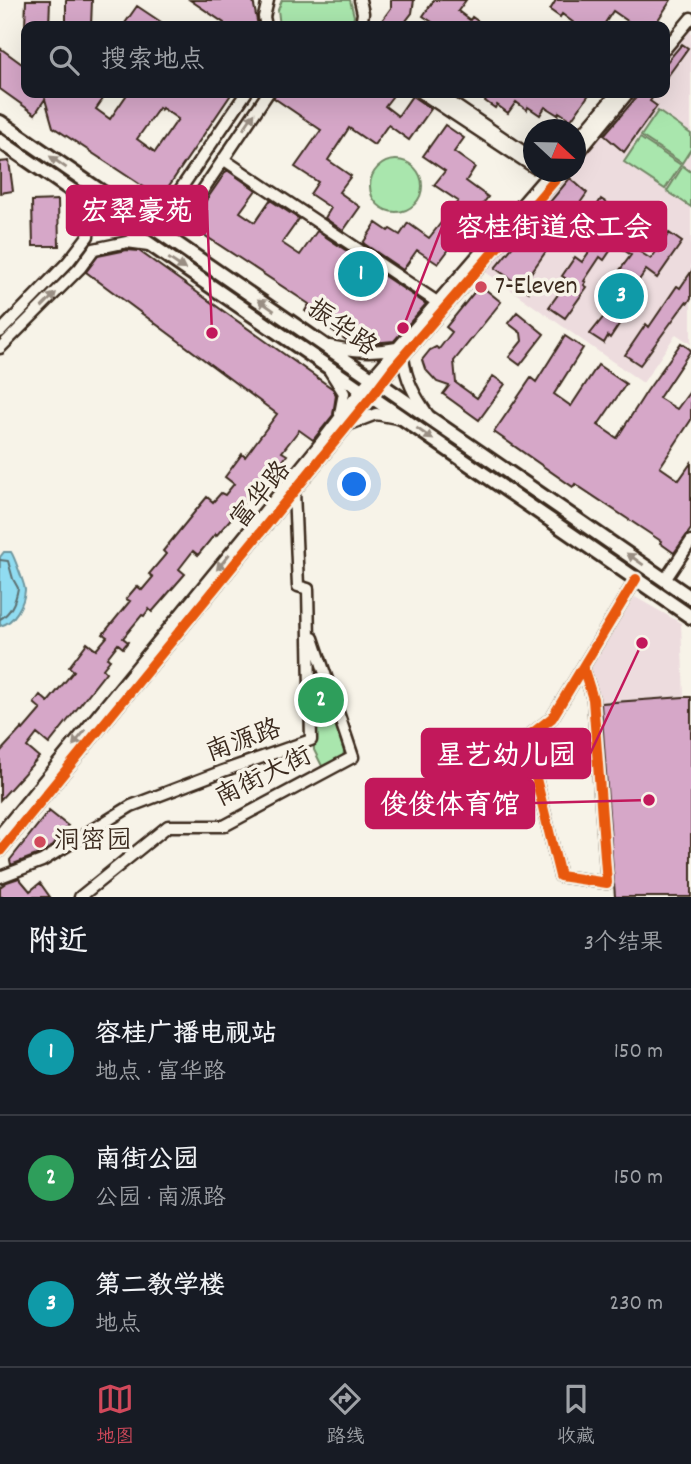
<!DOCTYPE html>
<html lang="zh">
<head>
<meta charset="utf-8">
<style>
  :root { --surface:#171b24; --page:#242831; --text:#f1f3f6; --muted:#9ea1a6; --line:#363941; --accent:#d1495b }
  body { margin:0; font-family:Dekko,"LXGW WenKai TC",sans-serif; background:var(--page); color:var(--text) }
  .compass { position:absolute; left:523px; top:119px; width:63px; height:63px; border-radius:50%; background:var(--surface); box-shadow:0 7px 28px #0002; rotate:112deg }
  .you { position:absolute; left:355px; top:485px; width:24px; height:24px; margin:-18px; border:5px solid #fff; border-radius:50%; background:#1a73e8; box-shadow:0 0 0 10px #1a73e833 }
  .badge { display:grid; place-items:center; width:46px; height:46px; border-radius:50%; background:var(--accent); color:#fff; font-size:23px; font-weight:700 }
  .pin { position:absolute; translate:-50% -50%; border:4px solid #fff; box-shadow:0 2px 7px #0006 }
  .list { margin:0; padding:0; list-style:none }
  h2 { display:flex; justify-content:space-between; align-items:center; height:91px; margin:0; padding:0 28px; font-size:30px }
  h2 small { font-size:23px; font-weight:400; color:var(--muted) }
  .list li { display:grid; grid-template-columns:46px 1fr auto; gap:21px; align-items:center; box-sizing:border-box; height:126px; padding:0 28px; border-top:2px solid var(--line) }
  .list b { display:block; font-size:26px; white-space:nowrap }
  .list p { margin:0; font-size:23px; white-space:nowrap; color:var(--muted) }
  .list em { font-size:23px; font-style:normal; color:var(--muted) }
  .icon { flex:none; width:38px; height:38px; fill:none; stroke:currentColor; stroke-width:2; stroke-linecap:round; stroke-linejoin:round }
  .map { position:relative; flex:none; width:691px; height:897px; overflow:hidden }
  .search { position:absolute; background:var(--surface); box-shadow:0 7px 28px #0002; left:21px; right:21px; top:21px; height:77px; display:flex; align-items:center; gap:18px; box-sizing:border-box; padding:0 24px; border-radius:14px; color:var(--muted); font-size:26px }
  .sheet { height:469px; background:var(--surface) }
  nav { display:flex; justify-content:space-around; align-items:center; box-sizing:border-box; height:98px; border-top:2px solid var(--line); background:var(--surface); font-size:19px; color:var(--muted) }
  nav a { display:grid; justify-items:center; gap:4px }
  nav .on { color:var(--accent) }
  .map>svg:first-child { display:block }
</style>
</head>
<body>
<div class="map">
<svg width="691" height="897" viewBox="0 0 691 897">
  <rect width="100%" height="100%" fill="#f7f3e8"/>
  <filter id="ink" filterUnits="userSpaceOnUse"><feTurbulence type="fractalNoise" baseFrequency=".0143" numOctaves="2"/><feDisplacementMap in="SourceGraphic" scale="14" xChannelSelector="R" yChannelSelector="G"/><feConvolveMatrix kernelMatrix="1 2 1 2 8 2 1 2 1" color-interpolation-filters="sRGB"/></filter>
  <g filter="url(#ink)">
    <path fill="#eddcde" d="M691 25V344L676 334 643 383 484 271 568 172H576V162L634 93H665V56Z
      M635 597 681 623 684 697 598 703 588 664Z"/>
    <path fill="#a9e6ad" stroke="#728866" stroke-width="2" d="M282 0H350L354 16 352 26H280L278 10Z
      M658 111 691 134V149L682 163 641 136Z
      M640 138 681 165 665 189 624 162Z
      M370 186a26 26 0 1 1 52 0a26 26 0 1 1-52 0Z
      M683 166 691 172V207L667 191Z
      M313 650 344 752 342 759 323 768 314 750Z"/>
    <path fill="#90dcf1" stroke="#6e959d" stroke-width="2" d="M4 552H11C14 556 25 586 25 590 24 604 14 623 0 626V557Z"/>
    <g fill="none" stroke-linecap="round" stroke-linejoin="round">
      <path stroke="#5d7172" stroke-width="2" d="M0 560 8 561 13 579 18 588C16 600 11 613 0 619"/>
    </g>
    <path fill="#d6a7c8" stroke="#3b2a1e" stroke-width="2" fill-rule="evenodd" d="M26 0H50L49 26H25Z
      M66 0H92L91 26H66Z
      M190 0H253L258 26H225L224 23Z
      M391 0H414L412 13 402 26H378L391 8Z
      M434 0H466L458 11 470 20 472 17 485 26H438L423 16Z
      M556 0H671L654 26H635L613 11 603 26H571L574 23 562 14 560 17 550 10Z
      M137 6 167 26H123Z
      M682 44 688 48 665 80V64Z
      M0 48 26 67V93H107L96 109 110 119 128 93H232L164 193 156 195 53 127 45 99 35 114 0 89ZM159 108 161 110 162 108 178 119 155 152 137 139Z
      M275 93H395L385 106 398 116 412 96 431 109 409 140 388 125 374 145 349 128 328 160 351 176 339 192 360 207 343 231 325 218 331 208 310 194 318 182 295 167 321 130 274 98Z
      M490 93H590L571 120 559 112 558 115 545 107 540 115 528 107 527 110 516 102 508 113 497 105 495 108 485 101Z
      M640 93H656L650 101 657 106 624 152 604 135Z
      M445 125 464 138 454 152 475 167 466 181 488 197 438 264 417 250 403 270 363 243 376 223 388 231 390 229 400 235 408 223 429 238 458 201 434 185 445 171 423 156Z
      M9 161 13 191 0 193V162Z
      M227 170 256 190 240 212 255 222 270 200 299 219 282 243 300 255 317 231 426 304 394 341 371 343 349 342 305 311 309 304 198 231 194 218Z
      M570 178 587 193 528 277 535 282 529 292 495 268Z
      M601 199 615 208 608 218 623 228 632 214 644 222 629 245 651 259 669 233 682 242 657 278 646 270 629 295 631 296 624 306 629 309 610 338 608 336 604 343 590 334 609 310 605 307 616 290 613 288 624 272 620 270 631 255 615 244 604 260 600 257 584 281 586 282 584 285 587 287 565 318 549 307 559 293 557 291 565 278 562 276 575 257 582 262 604 230 588 220Z
      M58 200 59 246H33L32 201Z
      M127 250 139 251 333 389 336 395 333 415 313 440 299 430 282 452 287 455 275 472 270 469 234 515 216 536 215 534 198 555 193 551 179 569 185 574 152 612 149 609 144 616 142 615 123 638 128 642 123 648 118 644 107 658 110 660 103 669 106 672 49 744 37 734 27 747 39 757 0 800V752L22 728 23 730 41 709 34 703 40 695 48 702 74 671 69 667 87 643 96 650 107 637 103 634 130 601 126 599 137 586 142 590 153 577 149 574 166 554 163 551 197 509 207 497 213 502 221 493 225 495 234 484 225 477 242 454 245 457 277 414 86 272 98 256Z
      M691 272V298L688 303 686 302 640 365 625 355 646 324 649 327 677 286 680 288Z
      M480 285 501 302 454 361 456 383 477 398 493 376 505 384 479 420 443 394 449 386 437 382 425 369 422 360 430 350 436 347 439 349 452 332 446 327Z
      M517 312 544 334 520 365 509 357 522 341 521 333 508 323Z
      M565 336 583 348 554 394 571 406 598 365 626 384 598 425 617 438 647 391 681 343 691 350 659 398 677 409 691 390V420L660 467 679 480 691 463V529L674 553 660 543 661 541 575 484 573 487 494 432 531 378 536 382Z
      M684 697H691V897H615L601 703Z
      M49 811 68 826 53 846 39 854 11 865 10 860Z
      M19 878 30 891 40 883 50 897H0V887L7 882Z"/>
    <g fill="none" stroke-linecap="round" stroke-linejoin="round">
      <defs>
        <path id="minor" d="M360 0 363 13 361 26
          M266 26 264 17 268 0
          M665 49 691 18
          M422 93 534 167
          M437 93 534 159
          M576 141 617 93
          M576 156 628 93
          M223 159 437 302
          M154 228 246 93
          M170 239 268 93
          M0 332 68 262 88 236 90 216 80 197
          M329 346C353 351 373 353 397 348
          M0 348 80 268 94 249 127 242 149 245
          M403 357C406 380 414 395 428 415
          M330 371 344 393 340 414
          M350 424 376 414 402 419
          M665 580 691 541
          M583 667 593 699 607 883 560 876 526 738 552 718 636 579
          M0 834 319 445 361 390 550 172
          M0 851 371 397 393 368 562 172
          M0 877 42 861 131 806 223 771 311 740 308 589 298 586 294 491
          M80 897 168 826H224L353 757 313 638"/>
        <path id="major" d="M0 122 691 598
          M0 141 691 617"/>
      </defs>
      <use href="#minor" stroke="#3b2a1e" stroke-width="15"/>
      <use href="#major" stroke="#3b2a1e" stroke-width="18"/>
      <use href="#minor" stroke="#f7f3e8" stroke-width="10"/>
      <use href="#major" stroke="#f7f3e8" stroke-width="12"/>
      <defs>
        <path id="cycleway" d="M583 667 593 699 607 883 560 876 526 738 552 718 636 579
          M0 851 371 397 393 368 562 172"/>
      </defs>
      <use href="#cycleway" stroke="#f7f3e8" stroke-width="15"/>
      <use href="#cycleway" stroke="#e8590c" stroke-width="10"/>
    </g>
    <defs><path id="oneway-solid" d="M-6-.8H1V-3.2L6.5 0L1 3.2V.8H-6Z" transform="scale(1.75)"/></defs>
    <g fill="#998e83">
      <use href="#oneway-solid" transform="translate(249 121) rotate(-56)"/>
      <use href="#oneway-solid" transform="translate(58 162) rotate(-145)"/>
      <use href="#oneway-solid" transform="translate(177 264) rotate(34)"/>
      <use href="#oneway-solid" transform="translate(49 300) rotate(-45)"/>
      <use href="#oneway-solid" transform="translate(266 305) rotate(-145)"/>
      <use href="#oneway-solid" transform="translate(425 434) rotate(35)"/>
      <use href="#oneway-solid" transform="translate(635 559) rotate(-145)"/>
      <use href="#oneway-solid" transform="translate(223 562) rotate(129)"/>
      <use href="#oneway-solid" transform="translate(79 738) rotate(129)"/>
    </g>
  </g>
  <g fill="#d1495b" stroke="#f7f3e8" stroke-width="2.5">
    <circle cx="481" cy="287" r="7"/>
    <circle cx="40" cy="842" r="7"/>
  </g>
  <g text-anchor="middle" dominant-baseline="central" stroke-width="7" stroke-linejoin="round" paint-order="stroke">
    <g font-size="26" fill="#3b2a1e" stroke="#f7f3e8" text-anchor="start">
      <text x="495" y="287">7-Eleven</text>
      <text x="54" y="842">洞密园</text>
    </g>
    <g font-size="26" fill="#3b2a1e" stroke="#f7f3e8">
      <text transform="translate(341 329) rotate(35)">振华路</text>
      <text transform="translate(262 496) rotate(-51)">富华路</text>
      <text transform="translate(244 742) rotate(-20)">南源路</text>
      <text transform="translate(264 778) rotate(-26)">南街大街</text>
    </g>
  </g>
  <path fill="none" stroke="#c2185b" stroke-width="2.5" d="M212 333L207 210M403 328L442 227M642 643L590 754M649 800L534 803"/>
  <g fill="#c2185b" stroke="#f7f3e8" stroke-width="2.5">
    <circle cx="212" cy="333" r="7"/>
    <circle cx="403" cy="328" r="7"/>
    <circle cx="642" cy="643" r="7"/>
    <circle cx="649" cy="800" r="7"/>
  </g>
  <g fill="#c2185b" stroke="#c2185b" stroke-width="2.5">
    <rect x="67" y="186" width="140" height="49" rx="7"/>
    <rect x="442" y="202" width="224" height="49" rx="7"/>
    <rect x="422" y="729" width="168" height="49" rx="7"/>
    <rect x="366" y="779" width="168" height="49" rx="7"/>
  </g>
  <g font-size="28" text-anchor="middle" font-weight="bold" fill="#fff">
    <text x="137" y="220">宏翠豪苑</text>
    <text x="554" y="236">容桂街道总工会</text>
    <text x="506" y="764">星艺幼儿园</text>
    <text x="450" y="813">俊俊体育馆</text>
  </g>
</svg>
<svg class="compass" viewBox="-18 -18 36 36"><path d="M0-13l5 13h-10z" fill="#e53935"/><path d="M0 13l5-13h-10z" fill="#9ea1a6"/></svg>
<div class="you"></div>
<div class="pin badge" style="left:361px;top:274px;background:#0f9aa8">1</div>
<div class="pin badge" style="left:321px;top:700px;background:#2e9e5b">2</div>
<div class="pin badge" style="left:621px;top:296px;background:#0f9aa8">3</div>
<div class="search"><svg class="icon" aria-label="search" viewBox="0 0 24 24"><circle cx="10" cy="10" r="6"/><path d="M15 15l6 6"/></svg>搜索地点</div>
</div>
<section class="sheet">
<h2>附近<small>3个结果</small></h2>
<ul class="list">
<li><span class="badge" style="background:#0f9aa8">1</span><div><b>容桂广播电视站</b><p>地点 · 富华路</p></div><em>150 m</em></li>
<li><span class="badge" style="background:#2e9e5b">2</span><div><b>南街公园</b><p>公园 · 南源路</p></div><em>150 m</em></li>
<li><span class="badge" style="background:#0f9aa8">3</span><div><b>第二教学楼</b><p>地点</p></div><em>230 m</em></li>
</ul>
</section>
<nav>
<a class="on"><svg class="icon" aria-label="map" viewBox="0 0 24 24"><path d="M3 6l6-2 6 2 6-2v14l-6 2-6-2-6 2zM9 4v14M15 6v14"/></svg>地图</a>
<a><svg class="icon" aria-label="directions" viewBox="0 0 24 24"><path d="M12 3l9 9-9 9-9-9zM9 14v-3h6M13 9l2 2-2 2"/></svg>路线</a>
<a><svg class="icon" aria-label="saved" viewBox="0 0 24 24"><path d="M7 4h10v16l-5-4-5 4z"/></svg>收藏</a>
</nav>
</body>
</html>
